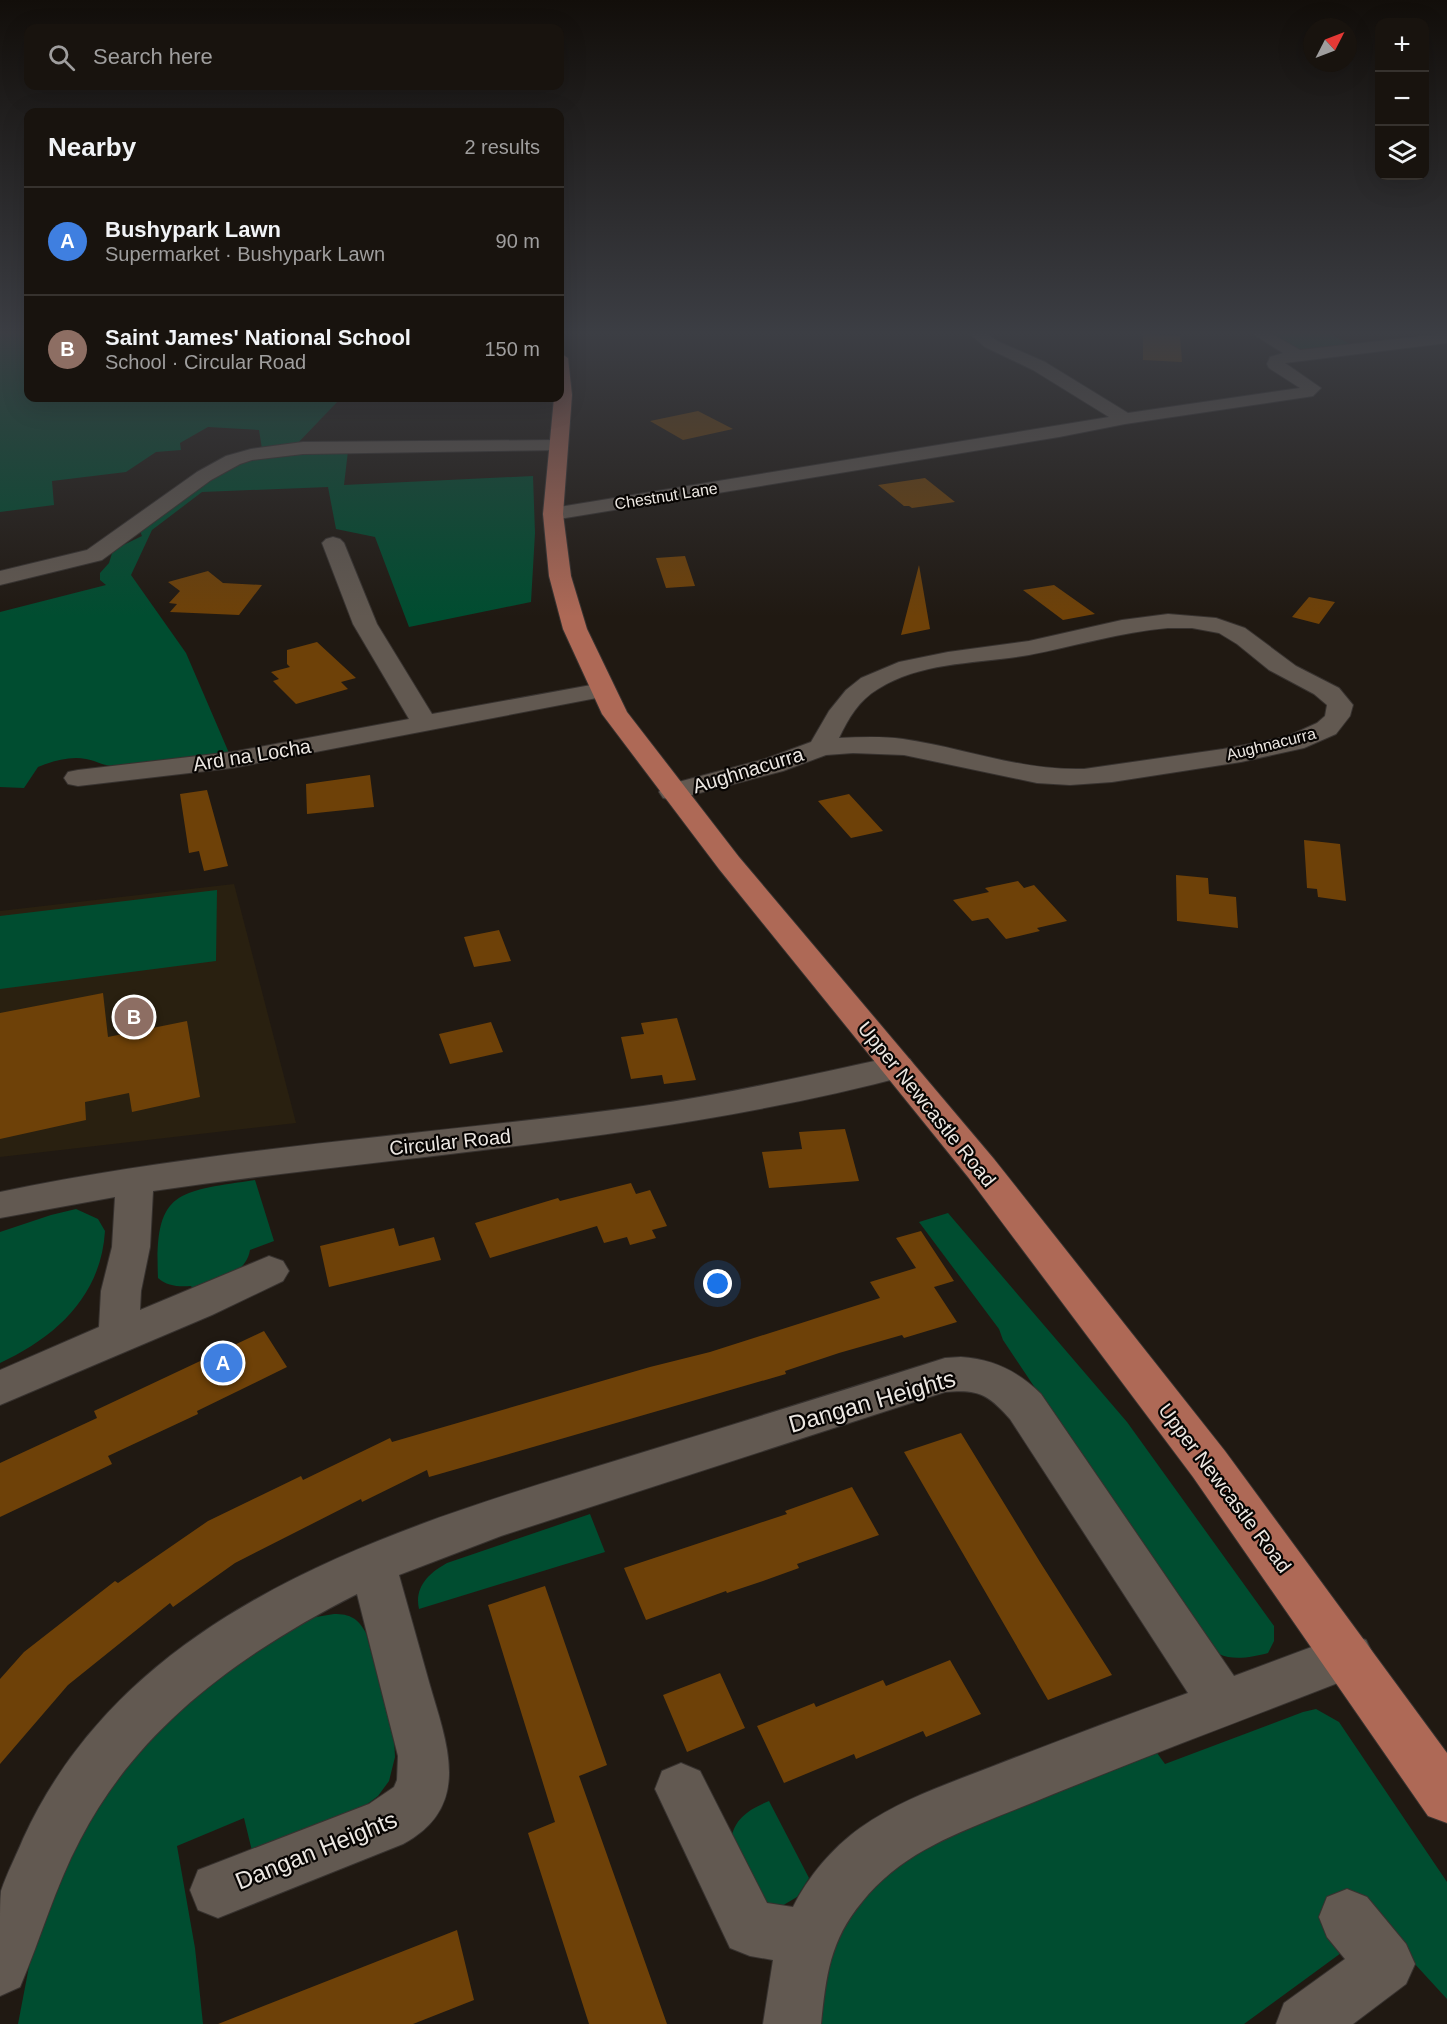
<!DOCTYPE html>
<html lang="en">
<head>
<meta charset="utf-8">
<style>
  :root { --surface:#18130e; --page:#211c17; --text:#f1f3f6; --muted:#9f9e9e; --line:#36322e; --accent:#96cc39 }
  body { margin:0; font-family:Arial,sans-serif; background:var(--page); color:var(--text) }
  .controls { position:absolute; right:18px; top:18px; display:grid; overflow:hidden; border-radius:12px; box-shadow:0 6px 24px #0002 }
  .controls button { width:54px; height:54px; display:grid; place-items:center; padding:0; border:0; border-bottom:2px solid var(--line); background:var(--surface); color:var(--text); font:30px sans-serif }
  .compass { position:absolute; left:1303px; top:18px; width:54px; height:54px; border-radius:50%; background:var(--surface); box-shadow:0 6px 24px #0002; rotate:48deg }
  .you { position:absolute; left:718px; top:1284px; width:21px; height:21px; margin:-15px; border:4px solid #fff; border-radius:50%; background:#1a73e8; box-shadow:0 0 0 9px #1a73e833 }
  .badge { display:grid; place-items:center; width:39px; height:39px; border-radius:50%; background:var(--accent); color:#fff; font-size:20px; font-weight:700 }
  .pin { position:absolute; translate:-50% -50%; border:3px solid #fff; box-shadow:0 2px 6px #0006 }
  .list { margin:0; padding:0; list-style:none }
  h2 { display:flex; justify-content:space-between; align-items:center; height:78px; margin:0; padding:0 24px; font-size:26px }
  h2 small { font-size:20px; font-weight:400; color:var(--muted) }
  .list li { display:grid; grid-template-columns:39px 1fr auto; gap:18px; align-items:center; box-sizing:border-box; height:108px; padding:0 24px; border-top:2px solid var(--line) }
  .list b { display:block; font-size:22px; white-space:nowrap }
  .list p { margin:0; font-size:20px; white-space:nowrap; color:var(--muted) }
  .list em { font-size:20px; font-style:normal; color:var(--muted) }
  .icon { flex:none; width:33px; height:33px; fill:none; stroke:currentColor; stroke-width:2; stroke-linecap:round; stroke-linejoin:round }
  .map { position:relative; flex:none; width:1447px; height:2024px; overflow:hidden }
  .search { position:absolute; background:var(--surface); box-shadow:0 6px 24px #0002; left:24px; top:24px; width:540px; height:66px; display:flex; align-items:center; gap:15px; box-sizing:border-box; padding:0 21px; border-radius:12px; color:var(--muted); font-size:22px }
  .panel { position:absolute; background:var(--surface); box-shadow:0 6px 24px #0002; left:24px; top:108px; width:540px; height:294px; border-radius:12px }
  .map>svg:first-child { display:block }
</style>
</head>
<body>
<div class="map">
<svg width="1447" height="2024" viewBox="0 0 1447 2024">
  <rect width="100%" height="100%" fill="#201912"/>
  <path fill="#292010" d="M234 884 296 1123 0 1157V911Z"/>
  <path fill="#004d30" d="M0 334H28V398H341L295 446 262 449 259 430 208 427 180 443 181 450 156 452 126 472 52 481 54 505 0 512Z
    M1273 334H1330L1354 346 1303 351Z
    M348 451 344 485 533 476 535 533 531 602 409 627 375 537 336 529 328 487 202 492 152 530 131 575 186 653 229 753 115 766C103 766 97 761 86 759 70 756 53 761 38 767L24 788 0 787V612L106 585 100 580V573L109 563 113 550 142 536 139 529 200 483 256 456Z
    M217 890 216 961 0 989V916Z
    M255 1180 274 1241 250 1250C246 1275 215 1282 195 1292L191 1286C178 1287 167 1286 158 1278 154 1189 178 1192 255 1180Z
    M76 1209 98 1219 105 1231C101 1296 56 1337 0 1363V1232L51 1215Z
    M948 1213 1127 1422 1274 1626V1641L1268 1653C1253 1657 1233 1661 1219 1654 1213 1651 1208 1644 1204 1640L1003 1340 999 1329 919 1222Z
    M590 1514 605 1552 419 1609C414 1587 429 1573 447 1563Z
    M334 1614C350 1614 358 1618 366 1633L394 1737 395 1757 389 1781 378 1796 358 1811 252 1851 244 1818 177 1846 195 1948 203 2024H18L39 1914 108 1777 251 1646 316 1617Z
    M1316 1709 1339 1722 1447 1882V1999L1357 1901 1352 1945 1244 2024H822L821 2010 824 1980 839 1926 900 1855 1157 1753 1165 1764 1303 1712Z
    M769 1801 809 1878 797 1897 775 1910 762 1905 731 1840C734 1818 750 1809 769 1801Z"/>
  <path fill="#6e4108" d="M1143 334 1180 336 1182 362 1143 360Z
    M698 411 733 429 683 440 650 421Z
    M925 478 955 502 912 508 909 506H904L878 485Z
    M685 556 695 586 666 588 656 558Z
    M919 565 930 629 901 635Z
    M208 571 223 583 262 585 239 615 170 612 177 604 169 603 180 591 168 582Z
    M1054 585 1095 614 1063 620 1023 590Z
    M1309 597 1335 602 1319 624 1292 617Z
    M317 642 356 678 341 682 348 689 296 704 273 681 279 679 271 672 290 667 287 664V650Z
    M370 775 374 807 307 814 306 784Z
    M207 790 228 866 204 871 199 851 189 853 180 794Z
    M849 794 883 831 851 838 818 801Z
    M1304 840 1340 844 1346 901 1318 897 1317 889 1307 888Z
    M1176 875 1208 878 1209 894 1236 897 1238 928 1177 921Z
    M1018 881 1024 888 1034 885 1067 921 1037 928 1040 931 1006 939 988 918 972 921 953 900 989 892 985 888Z
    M499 930 511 961 474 967 464 937Z
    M103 993 108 1037 187 1021 200 1097 132 1112 129 1093 85 1102 86 1120 0 1139V1013Z
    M677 1018 696 1080 664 1084 662 1075 631 1079 621 1037 644 1034 641 1023Z
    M491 1022 503 1052 450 1064 439 1034Z
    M845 1129 859 1181 769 1188 762 1152 802 1149 799 1132Z
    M631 1183 636 1194 650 1190 667 1226 652 1230 656 1238 630 1245 627 1237 604 1243 597 1226 490 1258 475 1223 558 1198 560 1201Z
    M394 1228 399 1246 434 1237 441 1260 329 1287 320 1246Z
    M921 1231 954 1281 934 1287 957 1322 904 1338 902 1335 839 1353 785 1371 786 1374 429 1477 427 1470 362 1502 361 1499 235 1563 173 1607 170 1603 68 1685 0 1764V1679L24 1652 115 1581 118 1583 208 1521 301 1476 303 1480 390 1438 392 1442 650 1367 710 1352 880 1298 870 1282 916 1268 896 1238Z
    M264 1331 287 1367 197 1411 198 1414 108 1456 112 1464 0 1517V1463L97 1418 94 1411Z
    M961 1433 1040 1562 1112 1675 1048 1700 904 1452Z
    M852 1487 879 1535 797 1564 799 1568 763 1581 727 1593 726 1591 646 1620 624 1568 787 1514 785 1511Z
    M545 1586 607 1765 579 1776 667 2024H589L528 1833 555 1822 488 1605Z
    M950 1660 981 1714 926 1737 923 1731 856 1759 854 1754 784 1783 757 1726 814 1703 816 1707 883 1680 886 1686Z
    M720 1673 745 1728 687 1752 663 1695Z
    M457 1930 474 2000 413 2024H218Z"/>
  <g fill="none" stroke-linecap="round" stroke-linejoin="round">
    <defs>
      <path id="minor" d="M970 334H988L997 341 1045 362 1128 413 1300 388 1269 368 1267 364 1270 357 1283 353 1253 334H1272L1300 350 1441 334H1447V343L1285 363 1321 388 1313 396 1307 397 1125 424 1059 437 553 520 546 518 543 514 546 510 553 508 1109 417 1033 370 985 347Z
        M557 440 564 442 566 446 564 450 303 454 252 460 240 464 211 480 102 560 0 585V571L87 550 197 472 226 456 251 449 303 442Z
        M333 537 340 539 344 543 377 624 432 714 602 683 611 685 614 690 611 695 602 697 232 768 78 786 68 784 64 778 68 772 78 770 232 752 409 719 353 624 322 543 326 539Z
        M1168 614 1216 618 1245 628 1296 666 1339 688 1353 705 1350 716 1336 734 1304 748 1241 762 1112 782 1070 785 1037 783 904 755 853 753 826 755 783 771 673 800 663 798 659 792 663 786 765 759 811 742 829 711 846 690 861 678 899 662 948 652 1029 641 1122 620ZM1168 628H1192L1219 633 1237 644 1269 670 1314 694 1327 705 1325 716 1317 723 1286 737 1223 749 1084 769C1021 771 965 748 903 739 882 736 860 737 839 738 848 719 859 700 878 689 922 661 979 664 1029 655 1076 646 1120 632 1168 628Z
        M898 1056 910 1059 915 1067 910 1075C663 1141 406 1154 153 1191L150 1247 141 1291 140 1310 269 1256 283 1261 289 1271 283 1281 212 1315 0 1405V1370L99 1327 101 1291 112 1247 115 1197 0 1218V1192C212 1148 428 1135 643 1106 729 1094 813 1074 898 1056Z
        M961 1357C993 1359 1018 1371 1041 1394L1234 1676 1349 1633 1366 1640 1374 1656 1366 1672C1274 1708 1183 1742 1091 1779 1060 1791 1030 1804 999 1816 947 1837 898 1857 862 1902 830 1940 826 1976 821 2024H763L773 1960 750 1956 730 1948 655 1789 662 1771 681 1763 700 1771 767 1903 793 1907C808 1877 832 1848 860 1828 901 1799 950 1783 996 1765 1060 1740 1124 1716 1188 1693L1010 1419C988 1394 978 1389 945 1392L501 1536 399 1575C409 1611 419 1646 429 1682 446 1742 474 1806 403 1844L218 1918 198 1910 190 1890 198 1870 369 1804 394 1787 397 1780 398 1756 357 1594C245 1651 139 1725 80 1840 55 1887 41 1938 20 1987L0 1996C0 1971 0 1946 0 1921 0 1911 0 1900 1 1891 7 1873 16 1856 23 1839 131 1602 403 1526 631 1456 736 1424 841 1391 945 1358Z
        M1347 1889 1367 1897 1406 1944 1415 1964 1406 1984 1353 2024H1276L1284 2003 1345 1959 1327 1937 1319 1917 1327 1897Z"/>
      <path id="major" d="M560 353 568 358 572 395 563 514 571 576 587 629 627 712 739 857 994 1159 1225 1451 1447 1753V1823L1428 1816 1193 1477 968 1177 719 869 602 714 563 629 549 576 543 514 554 398H560Z"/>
    </defs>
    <use href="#minor" stroke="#37322f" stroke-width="2"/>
    <use href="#major" stroke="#37322f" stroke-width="2"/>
    <use href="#minor" fill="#625951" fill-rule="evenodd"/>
    <use href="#major" fill="#ae6956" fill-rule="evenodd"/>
  </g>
  <linearGradient id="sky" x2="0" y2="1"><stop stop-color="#120e0a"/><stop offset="0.54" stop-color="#3c3e44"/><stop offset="1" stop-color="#3c3e44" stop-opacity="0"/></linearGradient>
  <rect width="1447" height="617" fill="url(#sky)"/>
  <g text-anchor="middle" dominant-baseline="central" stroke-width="4.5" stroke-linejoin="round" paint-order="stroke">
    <g font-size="16" fill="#ece7e2" stroke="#080503">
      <text transform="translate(666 496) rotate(-9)">Chestnut Lane</text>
      <text transform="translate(1271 744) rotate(-14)">Aughnacurra</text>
    </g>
    <g font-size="20" fill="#ece7e2" stroke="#080503">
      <text transform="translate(252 755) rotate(-9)">Ard na Locha</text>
      <text transform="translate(748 770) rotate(-17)">Aughnacurra</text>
      <text transform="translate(927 1104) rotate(51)">Upper Newcastle Road</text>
      <text transform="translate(450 1142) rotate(-6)">Circular Road</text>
      <text transform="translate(1225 1488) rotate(53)">Upper Newcastle Road</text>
    </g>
    <g font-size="24" fill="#ece7e2" stroke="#080503">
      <text transform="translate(872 1401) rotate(-16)">Dangan Heights</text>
      <text transform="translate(316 1850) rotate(-22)">Dangan Heights</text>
    </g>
  </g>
</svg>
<div class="controls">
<button>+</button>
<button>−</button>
<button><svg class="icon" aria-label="layers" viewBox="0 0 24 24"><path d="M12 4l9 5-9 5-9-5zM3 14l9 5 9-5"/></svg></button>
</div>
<svg class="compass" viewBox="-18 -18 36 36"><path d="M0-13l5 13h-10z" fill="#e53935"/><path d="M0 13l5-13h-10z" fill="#9f9e9e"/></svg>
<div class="you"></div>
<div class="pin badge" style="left:223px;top:1363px;background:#3f7fe0">A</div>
<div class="pin badge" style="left:134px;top:1017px;background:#8d6e63">B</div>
<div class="search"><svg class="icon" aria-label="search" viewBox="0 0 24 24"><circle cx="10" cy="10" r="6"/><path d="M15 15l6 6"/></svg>Search here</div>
<section class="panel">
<h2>Nearby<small>2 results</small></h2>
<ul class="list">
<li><span class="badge" style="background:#3f7fe0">A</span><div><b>Bushypark Lawn</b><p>Supermarket · Bushypark Lawn</p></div><em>90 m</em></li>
<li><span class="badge" style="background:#8d6e63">B</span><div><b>Saint James' National School</b><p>School · Circular Road</p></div><em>150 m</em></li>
</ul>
</section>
</div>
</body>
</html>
